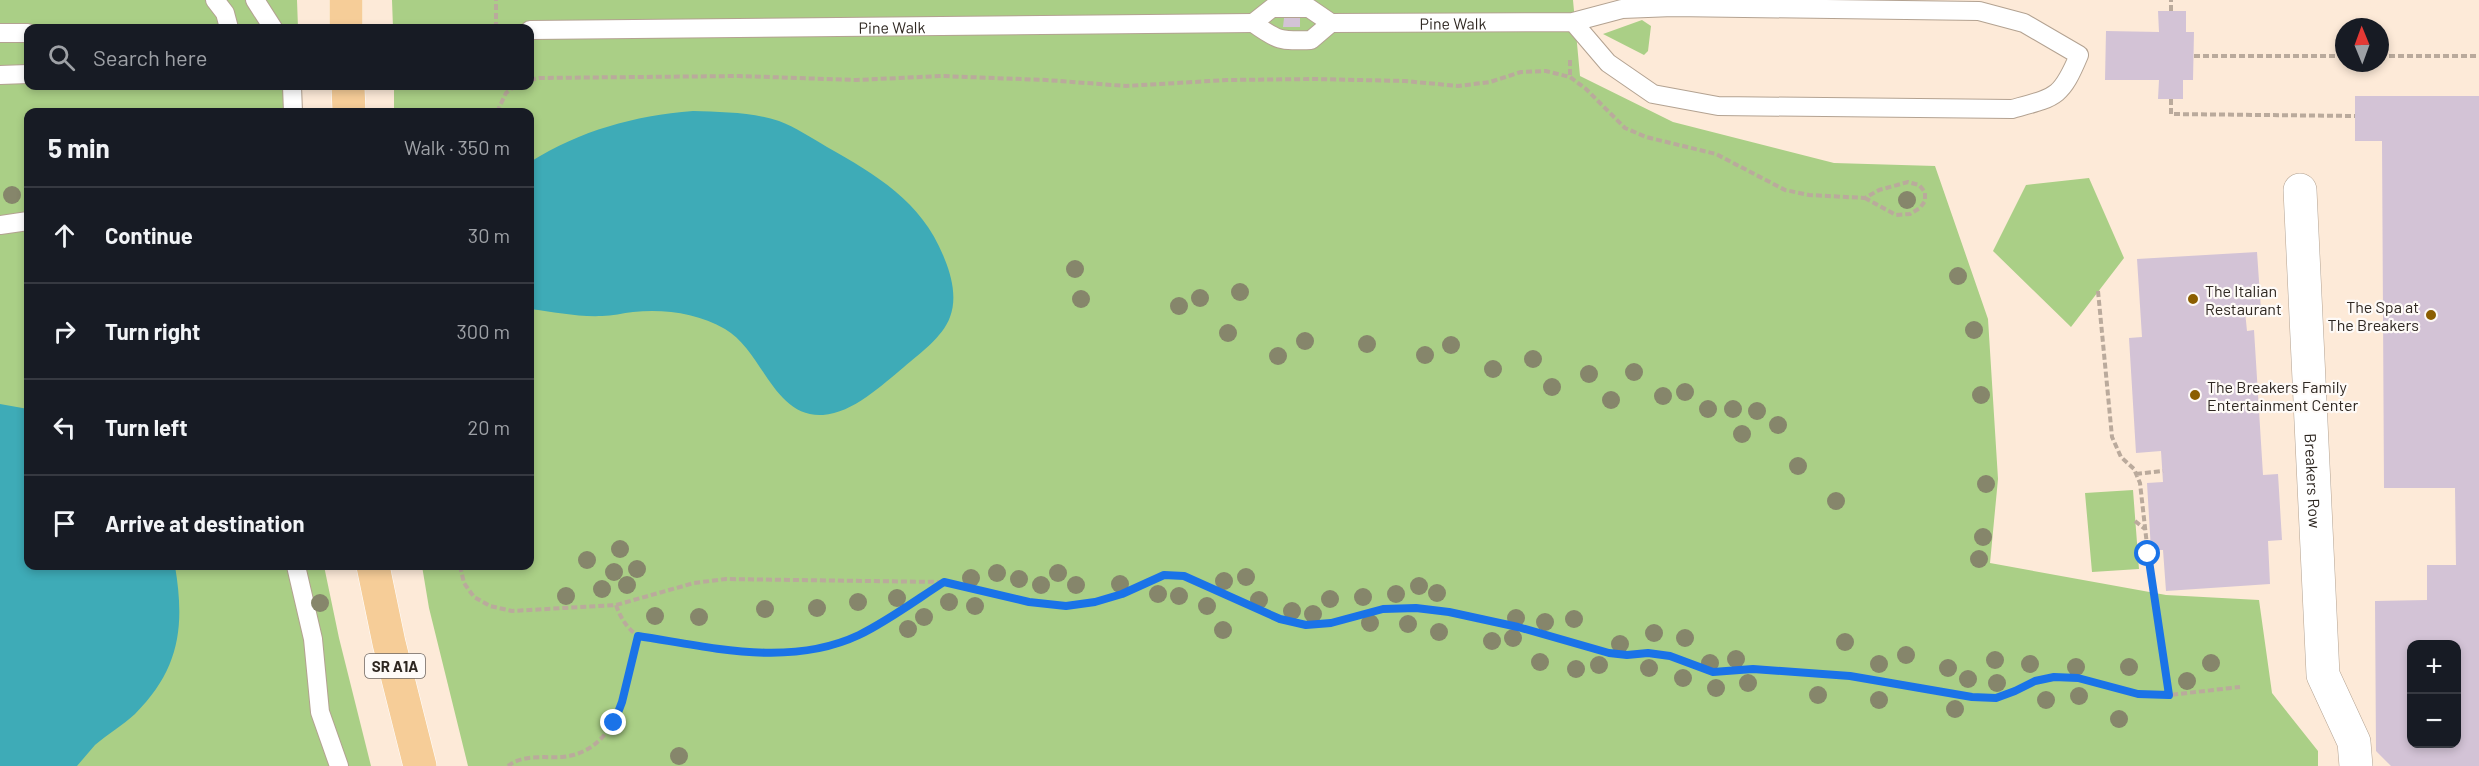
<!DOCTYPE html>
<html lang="en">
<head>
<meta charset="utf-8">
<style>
  :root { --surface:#171b24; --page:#20242c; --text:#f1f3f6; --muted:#9ea1a6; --line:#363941 }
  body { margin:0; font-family:Barlow,sans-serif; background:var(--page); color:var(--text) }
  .controls { position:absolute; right:18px; bottom:18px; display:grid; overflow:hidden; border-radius:12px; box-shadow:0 3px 9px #0003 }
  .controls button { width:54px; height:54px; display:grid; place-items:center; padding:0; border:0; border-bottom:2px solid var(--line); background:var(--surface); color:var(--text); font:30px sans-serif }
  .compass { position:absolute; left:2335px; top:18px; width:54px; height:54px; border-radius:50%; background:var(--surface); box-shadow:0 3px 9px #0003; rotate:359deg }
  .stop { position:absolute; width:18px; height:18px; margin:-14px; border:4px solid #1a73e8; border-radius:50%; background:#fff }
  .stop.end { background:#1a73e8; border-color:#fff; box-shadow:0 2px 6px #0008 }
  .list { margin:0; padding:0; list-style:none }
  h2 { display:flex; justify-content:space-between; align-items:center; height:78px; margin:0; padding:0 24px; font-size:26px }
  h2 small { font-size:20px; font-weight:400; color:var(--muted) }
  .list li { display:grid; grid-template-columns:39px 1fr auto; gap:18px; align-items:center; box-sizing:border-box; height:96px; padding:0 24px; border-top:2px solid var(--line) }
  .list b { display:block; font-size:22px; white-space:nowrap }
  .list em { font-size:20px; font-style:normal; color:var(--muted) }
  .icon { flex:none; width:33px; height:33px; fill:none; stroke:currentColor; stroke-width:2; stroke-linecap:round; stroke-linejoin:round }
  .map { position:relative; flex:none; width:2479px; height:766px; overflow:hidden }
  .search { position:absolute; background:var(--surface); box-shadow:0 3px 9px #0003; left:24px; top:24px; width:510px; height:66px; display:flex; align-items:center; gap:15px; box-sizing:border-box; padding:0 21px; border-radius:12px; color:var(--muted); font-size:22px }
  .panel { position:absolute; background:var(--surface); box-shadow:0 3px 9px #0003; left:24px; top:108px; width:510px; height:462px; border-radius:12px }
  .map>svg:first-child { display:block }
</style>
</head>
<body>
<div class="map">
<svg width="2479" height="766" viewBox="0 0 2479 766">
  <rect width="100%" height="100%" fill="#fdead8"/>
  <path fill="#aacf86" d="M0 0H297L298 28H28V86H300V112H28V566H324L339 638 371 766H0Z
    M392 0H1573L1580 76 1673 122 1834 163 1935 166 1988 319 1998 479 1990 563 2166 595 2259 600 2272 693 2318 751V766H468L429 608 422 566H530V112H394V86H530V28H393Z
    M1642 20 1651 26 1648 51 1644 55 1603 34Z
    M2089 178 2124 258 2071 327 1993 251 2026 185Z
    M2133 490 2139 569 2092 572 2085 493Z"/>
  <path fill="#3eabb7" d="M693 111C721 112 752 112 779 121 795 127 812 138 827 147 878 176 923 202 945 260 952 277 957 299 950 317 943 337 919 354 904 367 882 385 853 413 823 415 773 418 763 351 725 329 697 313 665 309 633 312 623 313 612 316 602 316 577 317 554 312 530 309V162C582 130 633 116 693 111Z
    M0 404 28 409V566H175C185 626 180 669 135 714 123 725 108 734 95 745 89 752 83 759 77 766H0Z"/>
  <path fill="#d3c3d6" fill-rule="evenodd" d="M2158 11H2186V32H2194L2193 80H2183V99H2158L2159 80H2105L2106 31 2159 32Z
    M1284 18H1300V27H1283Z
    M2355 96H2479V766H2391L2376 751 2375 601 2427 600V565H2456L2455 488H2384L2382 141H2355ZM2412 644H2456V744H2412Z
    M2257 252 2261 310 2245 311 2247 331 2254 330 2263 475 2278 474 2282 540 2268 541 2270 584 2166 591 2163 550H2151L2147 483 2163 482 2161 451 2136 453 2129 338 2142 337 2137 259Z"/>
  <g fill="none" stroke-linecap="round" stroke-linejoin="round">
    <defs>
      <g id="lane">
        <path d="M215 0 225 13 229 28"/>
        <path d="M255 0 273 28"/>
        <path d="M1253 23C1278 41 1280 41 1311 40L1331 23"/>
        <path d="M1253 23 1272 8H1309L1331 23"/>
        <path id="s1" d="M1331 23 1573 22 1622 9 1673 7 1979 11 2024 23 2079 55C2061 98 2056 97 2012 109L1718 106 1653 94 1608 63 1573 22"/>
        <path id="s2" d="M530 30 1253 23"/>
        <path d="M0 33H28"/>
        <path d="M0 75 28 74"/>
        <path d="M292 86 293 112"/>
        <path d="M0 225 28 221"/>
        <path d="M296 566 313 639 320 712 339 766"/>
      </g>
      <g id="street">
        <path id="s3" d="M2300 190 2323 675 2354 742 2356 766"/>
      </g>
      <path id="primary" d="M346 0V28
        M348 86 349 112
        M373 566 389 643 420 766"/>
    </defs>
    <use href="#lane" stroke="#b3a291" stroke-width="20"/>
    <use href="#street" stroke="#b3a291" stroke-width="34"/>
    <use href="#primary" stroke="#fff" stroke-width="34"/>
    <path stroke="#baaa9c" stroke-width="4" stroke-dasharray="6 3" stroke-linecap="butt" d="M2171 11V0
      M496 28V0
      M2194 56H2344
      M2380 56H2479
      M1570 60V77
      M530 80 539 78 739 76 856 80 941 76 1046 80 1126 86 1227 80 1314 79 1405 81 1458 86 1490 82 1521 72 1546 71 1570 77 1586 89 1625 128 1646 137 1716 154 1785 190 1809 195 1865 198 1879 190 1908 182 1919 185 1925 192V201L1920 208 1910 214 1896 215 1865 198
      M2171 99V114L2355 116
      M497 112 506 93 515 86
      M2098 291 2112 437 2121 457 2134 469 2140 483 2148 554 2169 695
      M2136 474 2163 471
      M2135 521 2145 529
      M460 566 464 583 474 597 490 606 512 611 616 605 694 583 726 579 943 582
      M616 605C621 619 627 628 638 636
      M508 766C523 754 545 758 562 757 622 751 627 681 638 636 710 647 789 668 859 635 888 621 916 600 943 582L1029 602 1066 606 1095 602 1122 594 1164 575 1184 576 1280 619 1306 625 1331 623 1383 609 1416 608 1449 612 1518 627 1609 653 1670 656 1713 672 1753 669 1850 676 1973 697 1996 698 2015 691 2035 681 2054 677 2078 679 2138 694 2169 695 2240 687"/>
    <use href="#lane" stroke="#fff" stroke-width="18"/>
    <use href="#street" stroke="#fff" stroke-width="33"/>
    <use href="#primary" stroke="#f6cd98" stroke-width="33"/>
  </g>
  <g fill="#86866b">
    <circle cx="12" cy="195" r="9"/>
    <circle cx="1907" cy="200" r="9"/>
    <circle cx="1075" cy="269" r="9"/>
    <circle cx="1958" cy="276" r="9"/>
    <circle cx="1240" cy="292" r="9"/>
    <circle cx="1200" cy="298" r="9"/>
    <circle cx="1081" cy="299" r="9"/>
    <circle cx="1179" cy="306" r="9"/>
    <circle cx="1974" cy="330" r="9"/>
    <circle cx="1228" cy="333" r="9"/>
    <circle cx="1305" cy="341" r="9"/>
    <circle cx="1367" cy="344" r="9"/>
    <circle cx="1451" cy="345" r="9"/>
    <circle cx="1425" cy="355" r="9"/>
    <circle cx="1278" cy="356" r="9"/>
    <circle cx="1533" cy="359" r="9"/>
    <circle cx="1493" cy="369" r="9"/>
    <circle cx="1634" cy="372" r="9"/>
    <circle cx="1589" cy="374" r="9"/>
    <circle cx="1552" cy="387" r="9"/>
    <circle cx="1685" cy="392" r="9"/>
    <circle cx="1981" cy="395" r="9"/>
    <circle cx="1663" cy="396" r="9"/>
    <circle cx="1611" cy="400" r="9"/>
    <circle cx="1708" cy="409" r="9"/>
    <circle cx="1733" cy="409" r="9"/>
    <circle cx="1757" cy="411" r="9"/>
    <circle cx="1778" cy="425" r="9"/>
    <circle cx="1742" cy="434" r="9"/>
    <circle cx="1798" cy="466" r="9"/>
    <circle cx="1986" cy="484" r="9"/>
    <circle cx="1836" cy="501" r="9"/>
    <circle cx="1983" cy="537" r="9"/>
    <circle cx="620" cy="549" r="9"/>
    <circle cx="1979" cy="559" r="9"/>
    <circle cx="587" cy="560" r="9"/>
    <circle cx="637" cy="569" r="9"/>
    <circle cx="614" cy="572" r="9"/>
    <circle cx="997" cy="573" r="9"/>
    <circle cx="1058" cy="573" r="9"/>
    <circle cx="1246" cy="577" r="9"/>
    <circle cx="971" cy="578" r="9"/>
    <circle cx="1019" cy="579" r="9"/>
    <circle cx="1224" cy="581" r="9"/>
    <circle cx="1120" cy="584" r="9"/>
    <circle cx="627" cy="585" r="9"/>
    <circle cx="1041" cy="585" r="9"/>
    <circle cx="1076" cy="585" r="9"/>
    <circle cx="1419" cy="586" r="9"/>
    <circle cx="602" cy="589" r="9"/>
    <circle cx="1437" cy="593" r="9"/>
    <circle cx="1158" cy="594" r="9"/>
    <circle cx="1396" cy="594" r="9"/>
    <circle cx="566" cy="596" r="9"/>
    <circle cx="1179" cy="596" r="9"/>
    <circle cx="1363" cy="597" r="9"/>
    <circle cx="897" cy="598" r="9"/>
    <circle cx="1330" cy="599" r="9"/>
    <circle cx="1259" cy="600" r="9"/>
    <circle cx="858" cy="602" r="9"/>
    <circle cx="949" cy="602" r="9"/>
    <circle cx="320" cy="603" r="9"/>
    <circle cx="975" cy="606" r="9"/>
    <circle cx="1207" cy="606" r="9"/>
    <circle cx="817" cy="608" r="9"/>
    <circle cx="765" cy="609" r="9"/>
    <circle cx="1292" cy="611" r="9"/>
    <circle cx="1313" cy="614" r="9"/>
    <circle cx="655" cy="616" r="9"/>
    <circle cx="699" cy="617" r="9"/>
    <circle cx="924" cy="617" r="9"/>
    <circle cx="1516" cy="618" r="9"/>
    <circle cx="1574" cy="619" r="9"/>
    <circle cx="1545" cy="622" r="9"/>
    <circle cx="1370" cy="623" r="9"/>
    <circle cx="1408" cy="624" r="9"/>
    <circle cx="908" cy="629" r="9"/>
    <circle cx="1223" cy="630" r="9"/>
    <circle cx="1439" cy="632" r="9"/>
    <circle cx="1654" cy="633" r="9"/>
    <circle cx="1513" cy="638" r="9"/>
    <circle cx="1685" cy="638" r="9"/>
    <circle cx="1492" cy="641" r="9"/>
    <circle cx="1845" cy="642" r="9"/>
    <circle cx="1620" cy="644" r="9"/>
    <circle cx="1906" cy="655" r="9"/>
    <circle cx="1736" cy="659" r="9"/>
    <circle cx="1995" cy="660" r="9"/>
    <circle cx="1540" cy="662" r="9"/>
    <circle cx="1710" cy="663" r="9"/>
    <circle cx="2211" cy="663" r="9"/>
    <circle cx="1879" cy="664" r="9"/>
    <circle cx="2030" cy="664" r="9"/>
    <circle cx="1599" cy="665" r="9"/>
    <circle cx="2076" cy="667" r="9"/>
    <circle cx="2129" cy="667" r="9"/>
    <circle cx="1649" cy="668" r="9"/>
    <circle cx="1948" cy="668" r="9"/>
    <circle cx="1576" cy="669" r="9"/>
    <circle cx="1683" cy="678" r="9"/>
    <circle cx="1968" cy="679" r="9"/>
    <circle cx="2187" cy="681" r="9"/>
    <circle cx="1748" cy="683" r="9"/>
    <circle cx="1997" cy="683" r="9"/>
    <circle cx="1716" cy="688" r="9"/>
    <circle cx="1818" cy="695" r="9"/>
    <circle cx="2079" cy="696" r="9"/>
    <circle cx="1879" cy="700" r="9"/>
    <circle cx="2046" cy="700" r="9"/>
    <circle cx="1955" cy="709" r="9"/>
    <circle cx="2119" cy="719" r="9"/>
    <circle cx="679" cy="756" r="9"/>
  </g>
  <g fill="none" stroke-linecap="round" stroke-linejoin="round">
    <path stroke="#1a73e8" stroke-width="8" d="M614 723 622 702 638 636C710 647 789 668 859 635 888 621 916 600 944 582L1029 602 1066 606 1095 602 1122 594 1164 575 1184 576 1280 619 1306 625 1331 623 1383 609 1416 608 1449 612 1518 627 1609 653 1627 655 1648 653 1670 656 1713 672 1753 669 1850 676 1972 697 1996 698 2015 691 2035 681 2054 677 2078 678 2138 694 2169 695 2148 554"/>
  </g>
  <g fill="#8b5e01" stroke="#fefaf7" stroke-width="2">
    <circle cx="2193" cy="299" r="6"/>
    <circle cx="2431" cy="315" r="6"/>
    <circle cx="2195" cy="395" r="6"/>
  </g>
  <g text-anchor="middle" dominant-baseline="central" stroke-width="4.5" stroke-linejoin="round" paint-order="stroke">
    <rect fill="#fefaf7" stroke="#6c6661" stroke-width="1.5" x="365" y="654" width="60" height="24" rx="4.5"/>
    <g font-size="15" font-weight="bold" fill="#2e2721">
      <text x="395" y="666">SR A1A</text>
    </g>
    <g font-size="16" fill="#2e2721" stroke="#fefaf7">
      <text stroke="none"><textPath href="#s1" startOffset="122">Pine Walk</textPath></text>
      <text stroke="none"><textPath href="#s2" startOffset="362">Pine Walk</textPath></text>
      <text stroke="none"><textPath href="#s3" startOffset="291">Breakers Row</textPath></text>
    </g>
    <g font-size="16" fill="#2e2721" stroke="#fefaf7" text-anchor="start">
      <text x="2205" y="290">The Italian<tspan x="2205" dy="18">Restaurant</tspan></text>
      <text x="2419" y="306" text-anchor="end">The Spa at<tspan x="2419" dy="18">The Breakers</tspan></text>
      <text x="2207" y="386">The Breakers Family<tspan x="2207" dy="18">Entertainment Center</tspan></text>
    </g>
  </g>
</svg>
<div class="controls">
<button>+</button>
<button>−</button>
</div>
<svg class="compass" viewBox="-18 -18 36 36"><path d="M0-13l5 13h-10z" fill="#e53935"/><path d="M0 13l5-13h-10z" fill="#9ea1a6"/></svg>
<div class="stop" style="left:2148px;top:554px"></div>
<div class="stop end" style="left:614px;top:723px"></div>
<div class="search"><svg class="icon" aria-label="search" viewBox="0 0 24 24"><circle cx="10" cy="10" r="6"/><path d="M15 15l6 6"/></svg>Search here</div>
<section class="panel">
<h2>5 min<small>Walk · 350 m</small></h2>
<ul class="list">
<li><svg class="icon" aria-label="ahead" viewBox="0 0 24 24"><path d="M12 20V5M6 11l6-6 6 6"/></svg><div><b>Continue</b></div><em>30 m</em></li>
<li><svg class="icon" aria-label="right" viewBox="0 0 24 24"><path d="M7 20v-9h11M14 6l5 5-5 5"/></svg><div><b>Turn right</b></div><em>300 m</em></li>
<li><svg class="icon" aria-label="left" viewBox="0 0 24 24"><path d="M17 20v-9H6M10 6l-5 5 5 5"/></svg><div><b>Turn left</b></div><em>20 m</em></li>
<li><svg class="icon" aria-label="arrive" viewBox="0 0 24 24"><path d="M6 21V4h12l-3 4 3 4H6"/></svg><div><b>Arrive at destination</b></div></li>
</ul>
</section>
</div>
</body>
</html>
